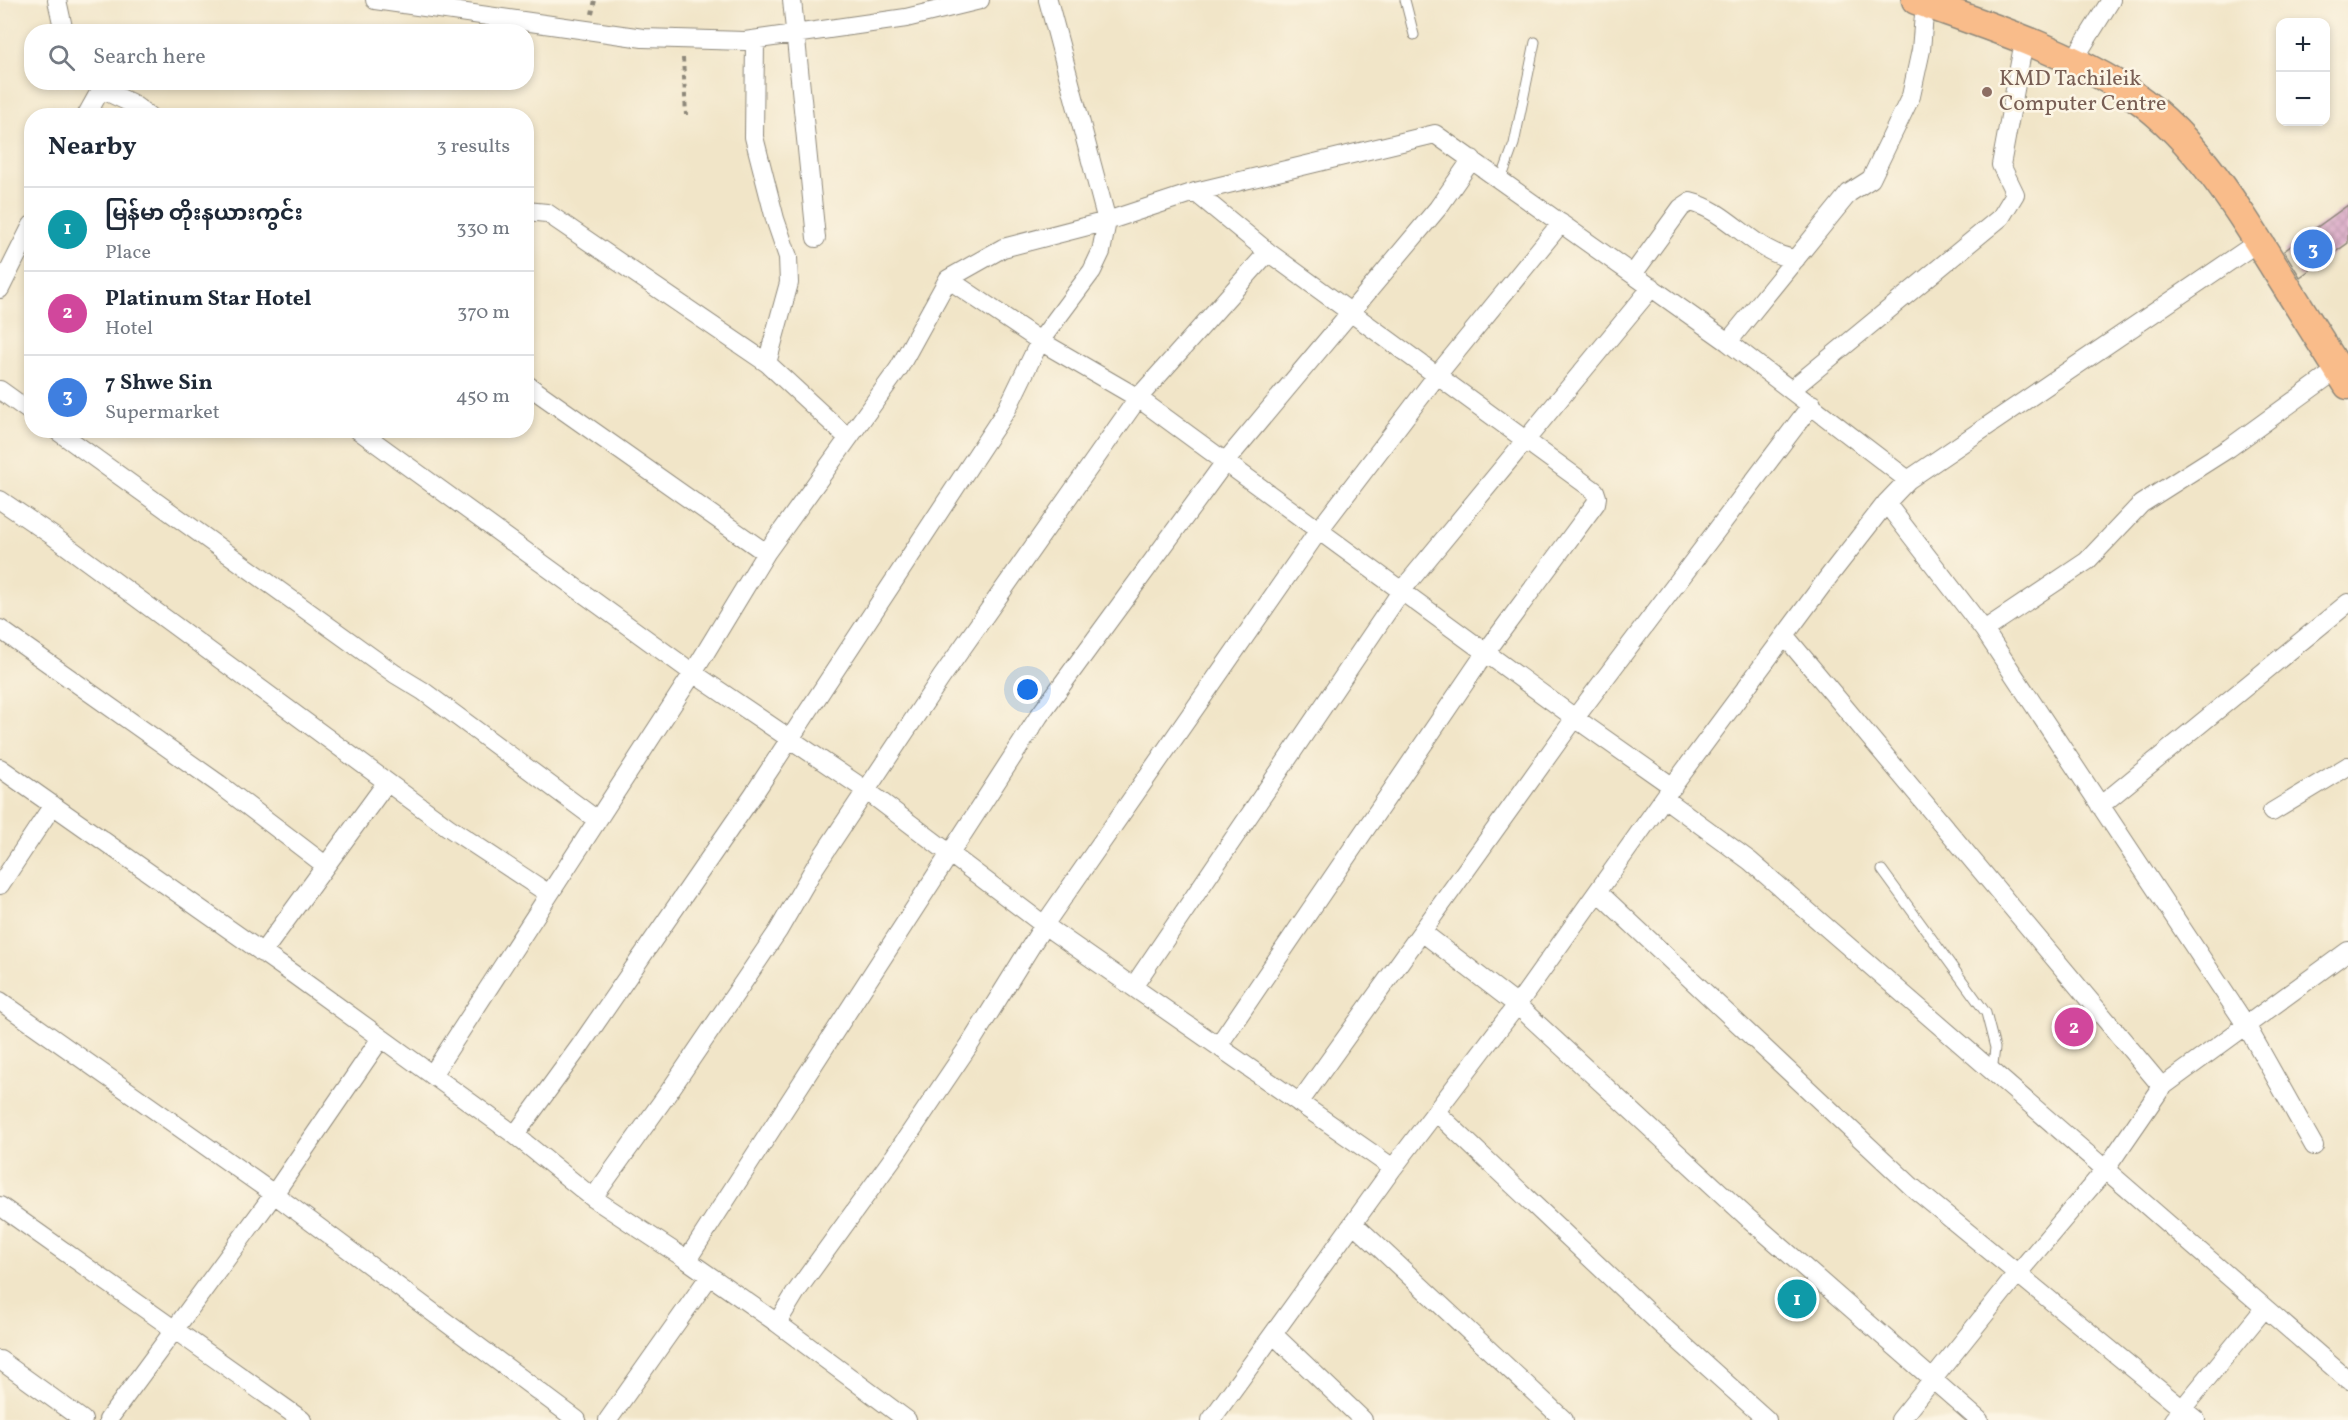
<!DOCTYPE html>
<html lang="en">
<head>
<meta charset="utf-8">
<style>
  :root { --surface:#fff; --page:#f6f6f7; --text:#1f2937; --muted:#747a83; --line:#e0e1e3; --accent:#2563eb }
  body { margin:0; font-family:Vollkorn,"Noto Sans Myanmar",serif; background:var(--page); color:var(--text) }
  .controls { position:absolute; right:18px; top:18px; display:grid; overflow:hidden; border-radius:12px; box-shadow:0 3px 9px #0003 }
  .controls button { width:54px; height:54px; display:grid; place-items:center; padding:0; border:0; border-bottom:2px solid var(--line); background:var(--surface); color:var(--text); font:30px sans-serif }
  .you { position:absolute; left:1028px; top:690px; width:21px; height:21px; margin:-15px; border:4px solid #fff; border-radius:50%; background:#1a73e8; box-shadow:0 0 0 9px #1a73e833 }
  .badge { display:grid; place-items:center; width:39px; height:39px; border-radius:50%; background:var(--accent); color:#fff; font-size:20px; font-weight:700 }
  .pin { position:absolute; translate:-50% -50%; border:3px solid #fff; box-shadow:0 2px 6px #0006 }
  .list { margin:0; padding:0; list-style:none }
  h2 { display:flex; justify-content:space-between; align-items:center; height:78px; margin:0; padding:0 24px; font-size:26px }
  h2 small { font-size:20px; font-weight:400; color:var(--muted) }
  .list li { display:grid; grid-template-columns:39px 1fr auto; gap:18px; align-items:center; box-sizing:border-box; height:84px; padding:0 24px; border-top:2px solid var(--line) }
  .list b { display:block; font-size:22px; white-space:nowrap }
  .list p { margin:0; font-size:20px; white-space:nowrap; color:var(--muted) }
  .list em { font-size:20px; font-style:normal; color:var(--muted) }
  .icon { flex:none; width:33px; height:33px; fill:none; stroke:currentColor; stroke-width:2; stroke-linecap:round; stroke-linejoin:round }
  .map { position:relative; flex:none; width:2348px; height:1420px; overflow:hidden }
  .search { position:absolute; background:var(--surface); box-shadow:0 3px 9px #0003; left:24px; top:24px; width:510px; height:66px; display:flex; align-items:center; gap:15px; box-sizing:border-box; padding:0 21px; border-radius:24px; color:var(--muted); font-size:22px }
  .panel { position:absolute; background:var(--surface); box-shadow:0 3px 9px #0003; left:24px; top:108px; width:510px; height:330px; border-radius:24px }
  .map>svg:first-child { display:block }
</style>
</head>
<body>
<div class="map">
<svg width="2348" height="1420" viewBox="0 0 2348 1420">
  <defs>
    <pattern id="building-cross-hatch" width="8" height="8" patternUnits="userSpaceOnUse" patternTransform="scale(1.5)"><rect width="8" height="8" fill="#d59dc3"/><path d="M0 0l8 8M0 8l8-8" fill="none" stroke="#ad809f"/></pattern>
  </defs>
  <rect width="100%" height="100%" fill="#fcf5e5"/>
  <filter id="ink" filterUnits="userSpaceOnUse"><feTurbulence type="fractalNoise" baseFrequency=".0167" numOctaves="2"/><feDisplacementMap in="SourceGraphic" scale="12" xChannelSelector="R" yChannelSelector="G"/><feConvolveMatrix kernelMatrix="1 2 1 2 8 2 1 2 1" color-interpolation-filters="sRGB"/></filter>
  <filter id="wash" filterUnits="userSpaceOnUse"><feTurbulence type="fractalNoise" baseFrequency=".008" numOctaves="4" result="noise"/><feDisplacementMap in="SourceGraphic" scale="24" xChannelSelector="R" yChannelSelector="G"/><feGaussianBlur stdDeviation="1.35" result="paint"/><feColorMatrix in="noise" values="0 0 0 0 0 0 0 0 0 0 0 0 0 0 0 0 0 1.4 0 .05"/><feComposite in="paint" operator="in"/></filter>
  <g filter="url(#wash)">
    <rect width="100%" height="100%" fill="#f1e5c8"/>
    <g id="blocks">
      <path fill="url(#building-cross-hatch)" d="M2348 205V243L2300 277 2284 251Z"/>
    </g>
  </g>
  <g filter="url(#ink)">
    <use href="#blocks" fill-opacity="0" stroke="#8e887a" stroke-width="1.5"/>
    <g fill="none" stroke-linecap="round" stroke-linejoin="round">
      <defs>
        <path id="service" d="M1405 0 1414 35
          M1501 180 1514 144 1535 42
          M1882 870 1986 1013 1995 1048 1992 1072"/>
        <path id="minor" d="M57 0 64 32
          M375 0 643 38 745 41 906 18 980 0
          M792 0 816 238
          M755 40 754 137 775 219 788 257 789 283 767 363
          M2073 61 2111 0
          M95 82 101 89 131 103 149 116
          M86 116 101 89
          M526 211 547 213 767 363 847 437
          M1633 274 1681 208 1690 202C1730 211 1754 254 1796 259
          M948 279 1040 341 1138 398 1575 718 1673 787
          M0 289 32 225
          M1728 342 1849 193 1871 179 1911 96 1921 50 1925 3
          M526 384 766 553
          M1792 389 2001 217 2015 194 2001 165 2024 41
          M0 390 32 413
          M56 430 395 674 423 691 597 820
          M358 430 693 673 867 791 1044 925 1393 1168
          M0 500 53 536 448 827 549 894
          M1886 503 1984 630 2246 1025 2314 1146
          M0 629 219 784 325 865
          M1984 630 2087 561 2141 504 2229 448 2338 369
          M1785 636 2162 1087
          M0 768 293 974 515 1135 593 1198 687 1260 777 1323 907 1420
          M1664 798 1750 861 2348 1380
          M2100 806 2348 603
          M2272 812 2348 766
          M0 885 53 805
          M1598 892 1911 1186 2196 1420
          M1422 932 1517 1005 1748 1218 1979 1420
          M262 953 387 782
          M1133 987 1402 590 1652 287
          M0 1001 274 1194 577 1420
          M1218 1046 1486 652 1596 503 1597 497 1595 491 1268 252
          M432 1075 693 673 766 553 899 368 948 279 1003 248 1107 221 1195 192 1435 134 1728 342 1908 480
          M1299 1103 1575 718 1812 404
          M1436 1112 1658 1322 1767 1420
          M515 1135 580 1046 753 795 1007 409 1040 341 1092 271 1101 252 1107 221 1048 0
          M593 1198 666 1096 778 931 815 867 941 678 1138 398 1268 252 1195 192
          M0 1206 302 1420
          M1353 1223 1564 1420
          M687 1260 1039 716 1225 462 1438 208 1472 159
          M777 1323 796 1292 893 1158 970 1044 1044 925 1319 530 1438 374 1561 223
          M1273 1334 1363 1420
          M0 1360 83 1420
          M108 1420 274 1194 381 1038
          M608 1420 709 1277
          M1211 1420 1393 1168 1517 1005 1664 798 1826 580 1886 503 1908 480 2258 242
          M1900 1420 2018 1273 2105 1170 2162 1087 2348 951
          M2173 1420 2264 1309"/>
        <path id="primary" d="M1916 0C1985 25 2058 48 2121 87 2189 129 2232 199 2273 265 2298 305 2323 345 2348 385"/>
      </defs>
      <use href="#service" stroke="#8e887a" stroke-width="11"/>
      <use href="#minor" stroke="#8e887a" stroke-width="20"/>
      <use href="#primary" stroke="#8e887a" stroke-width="31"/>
      <path stroke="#8e887a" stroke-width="4" stroke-dasharray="4.5 4.5" stroke-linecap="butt" d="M592 14 595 0
        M683 58 686 115"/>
      <use href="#service" stroke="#fff" stroke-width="9"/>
      <use href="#minor" stroke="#fff" stroke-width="18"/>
      <use href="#primary" stroke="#f9bc8a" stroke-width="28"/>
    </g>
  </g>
  <circle fill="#8d6e63" stroke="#fcf5e5" stroke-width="2" cx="1987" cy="92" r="6"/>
  <g text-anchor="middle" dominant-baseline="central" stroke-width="5" stroke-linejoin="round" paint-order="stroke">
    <g font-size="22" fill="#785e54" stroke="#fcf5e5" text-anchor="start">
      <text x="1999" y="79">KMD Tachileik<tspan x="1999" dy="25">Computer Centre</tspan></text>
    </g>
  </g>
</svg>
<div class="controls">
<button>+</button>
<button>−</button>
</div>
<div class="you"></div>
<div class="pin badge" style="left:1797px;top:1299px;background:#0f9aa8">1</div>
<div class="pin badge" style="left:2074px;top:1027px;background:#d1479c">2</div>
<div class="pin badge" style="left:2313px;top:249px;background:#3f7fe0">3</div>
<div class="search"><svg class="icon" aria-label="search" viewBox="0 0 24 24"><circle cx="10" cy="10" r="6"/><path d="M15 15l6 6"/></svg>Search here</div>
<section class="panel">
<h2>Nearby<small>3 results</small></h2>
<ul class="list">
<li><span class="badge" style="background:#0f9aa8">1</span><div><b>မြန်မာ တိုးနယားကွင်း</b><p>Place</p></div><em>330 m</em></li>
<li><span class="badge" style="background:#d1479c">2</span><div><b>Platinum Star Hotel</b><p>Hotel</p></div><em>370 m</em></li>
<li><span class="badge" style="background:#3f7fe0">3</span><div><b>7 Shwe Sin</b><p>Supermarket</p></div><em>450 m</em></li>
</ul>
</section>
</div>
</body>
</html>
